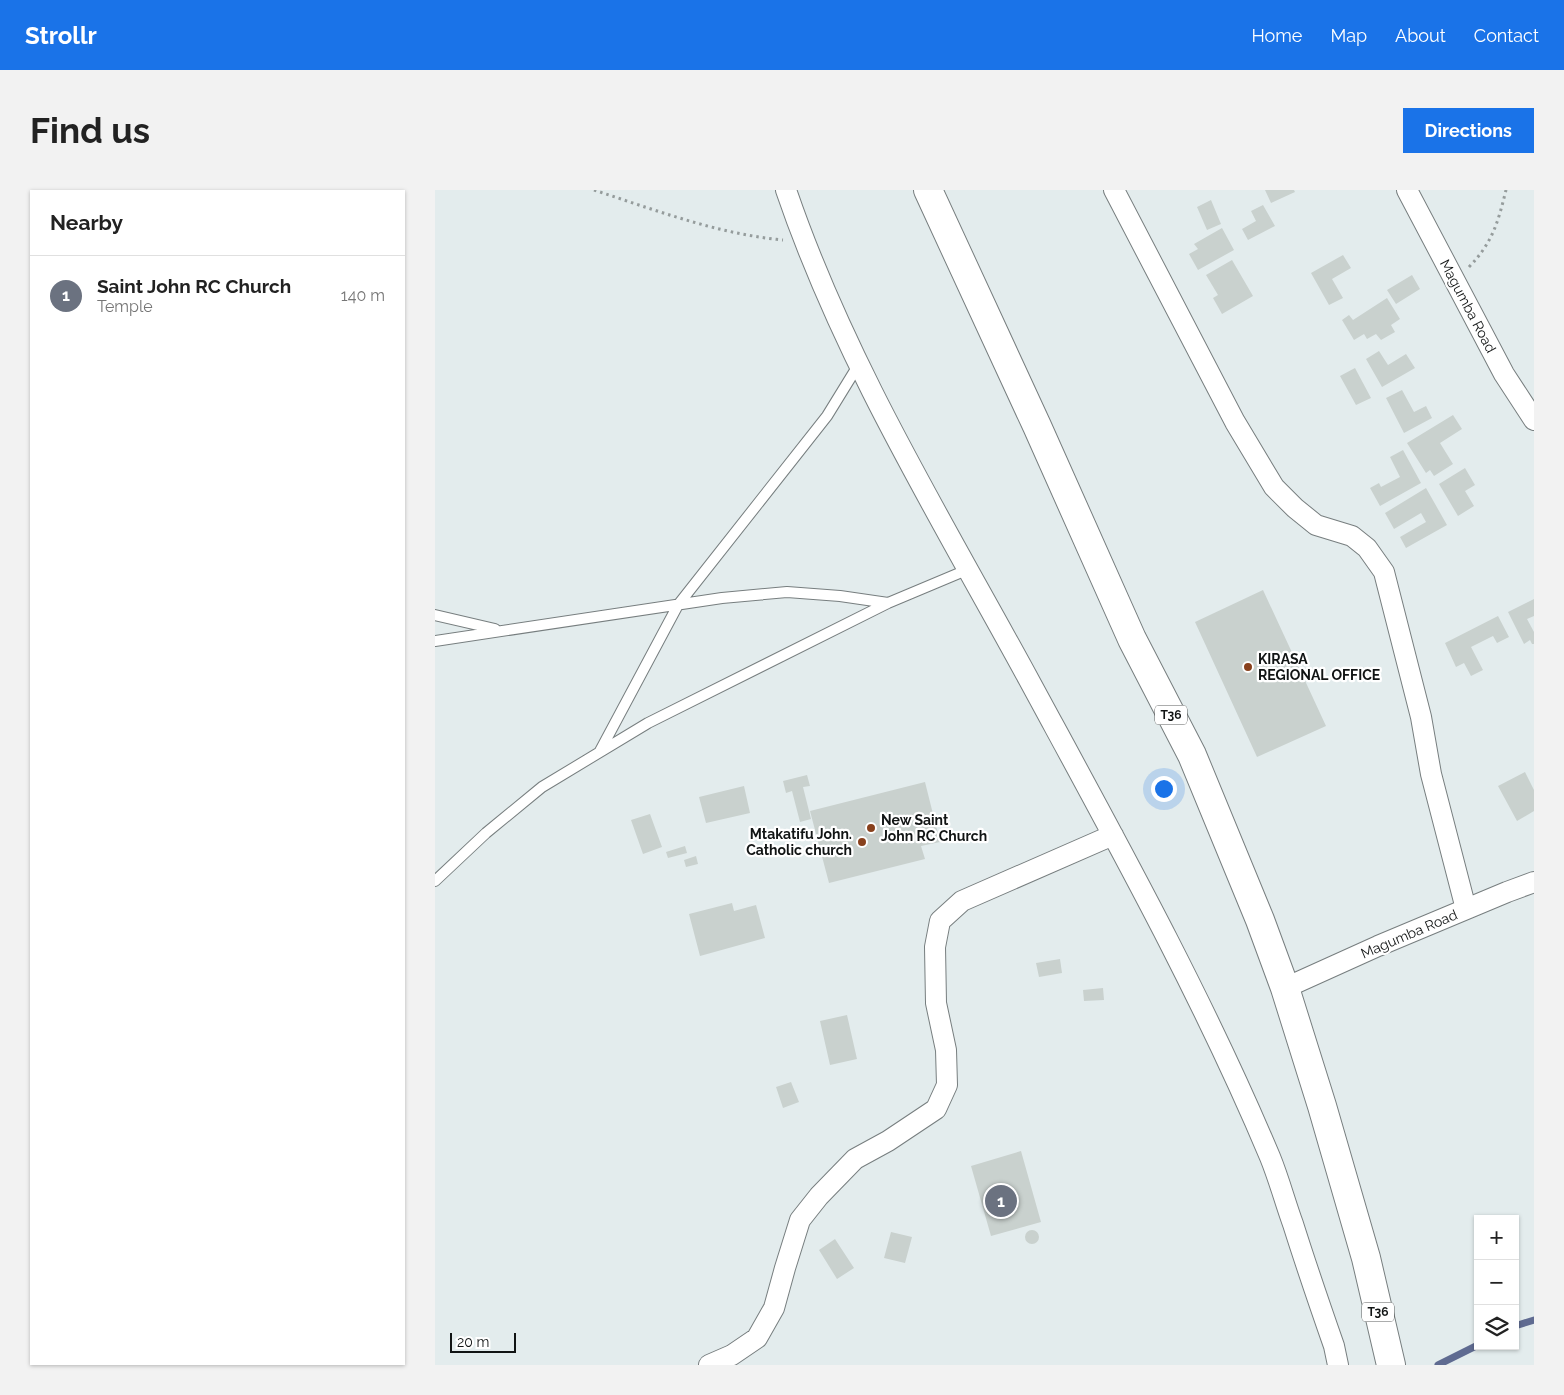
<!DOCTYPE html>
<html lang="en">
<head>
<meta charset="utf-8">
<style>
  :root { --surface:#fff; --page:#f2f2f2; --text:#222; --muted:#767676; --line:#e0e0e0; --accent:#1a73e8 }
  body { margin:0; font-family:Raleway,sans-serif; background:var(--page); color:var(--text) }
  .controls { position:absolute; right:15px; bottom:15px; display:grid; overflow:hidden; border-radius:0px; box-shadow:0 1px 4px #0004 }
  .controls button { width:45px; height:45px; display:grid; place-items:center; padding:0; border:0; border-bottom:1px solid var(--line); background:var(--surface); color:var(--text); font:25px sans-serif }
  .scale { position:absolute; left:15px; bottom:12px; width:66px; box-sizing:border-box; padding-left:5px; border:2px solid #111414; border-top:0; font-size:14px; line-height:18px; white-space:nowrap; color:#111414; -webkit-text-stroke:4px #fff; paint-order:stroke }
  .you { position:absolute; left:728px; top:598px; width:18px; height:18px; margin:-12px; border:4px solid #fff; border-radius:50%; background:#1a73e8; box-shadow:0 0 0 8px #1a73e833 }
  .badge { display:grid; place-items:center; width:32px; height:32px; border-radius:50%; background:var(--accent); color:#fff; font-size:16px; font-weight:700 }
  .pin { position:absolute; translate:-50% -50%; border:2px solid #fff; box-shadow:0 1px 5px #0006 }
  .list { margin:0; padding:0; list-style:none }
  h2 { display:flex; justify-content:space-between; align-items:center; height:65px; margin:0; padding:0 20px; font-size:21px }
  h2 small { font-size:16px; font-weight:400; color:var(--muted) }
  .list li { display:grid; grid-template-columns:32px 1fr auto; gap:15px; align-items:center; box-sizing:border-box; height:80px; padding:0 20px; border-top:1px solid var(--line) }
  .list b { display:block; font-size:19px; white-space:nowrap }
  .list p { margin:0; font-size:16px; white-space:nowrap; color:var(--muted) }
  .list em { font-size:16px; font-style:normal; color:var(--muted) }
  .icon { flex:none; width:28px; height:28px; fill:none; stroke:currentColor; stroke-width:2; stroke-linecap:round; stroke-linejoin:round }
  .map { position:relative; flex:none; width:1099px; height:1175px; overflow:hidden; border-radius:0px }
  header { display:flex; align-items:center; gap:30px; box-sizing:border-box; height:70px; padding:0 25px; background:var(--accent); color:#fff }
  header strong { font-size:24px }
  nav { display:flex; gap:28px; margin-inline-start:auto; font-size:18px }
  .intro { display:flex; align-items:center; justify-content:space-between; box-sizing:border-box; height:120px; padding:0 30px }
  h1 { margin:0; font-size:35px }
  .button { padding:12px 22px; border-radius:0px; background:var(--accent); color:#fff; font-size:18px; font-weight:700 }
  main { display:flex; gap:30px; padding:0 30px }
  aside { flex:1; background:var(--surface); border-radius:0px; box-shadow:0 1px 4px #0004 }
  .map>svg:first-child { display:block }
</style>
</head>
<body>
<header>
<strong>Strollr</strong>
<nav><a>Home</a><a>Map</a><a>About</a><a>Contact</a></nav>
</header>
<div class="intro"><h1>Find us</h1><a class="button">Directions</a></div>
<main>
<aside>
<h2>Nearby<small></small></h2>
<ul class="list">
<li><span class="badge" style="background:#6b7280">1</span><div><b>Saint John RC Church</b><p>Temple</p></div><em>140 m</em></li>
</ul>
</aside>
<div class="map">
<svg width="1099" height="1175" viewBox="0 0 1099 1175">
  <rect width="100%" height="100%" fill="#e3eced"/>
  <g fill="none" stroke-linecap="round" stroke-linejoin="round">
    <path stroke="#5f6b91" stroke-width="7" d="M1080 1136 1099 1130
      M1003 1175 1043 1155"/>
  </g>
  <path fill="#c9d1ce" d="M830 0H859L860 2 836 13Z
    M776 10 786 34 772 40 762 17Z
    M828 15 840 36 813 50 807 39 821 31 816 21Z
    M787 38 799 60 763 80 754 64 763 59 759 54Z
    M908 65 916 78 897 89 908 108 894 115 876 83Z
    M797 70 818 106 787 124 778 108 783 105 771 85Z
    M977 85 985 99 961 114 952 100Z
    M952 108 965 129 956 135 960 142 946 150 941 144 932 149 929 144 919 150 907 130 914 125 918 130Z
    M944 161 953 175 971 164 980 178 947 197 931 169Z
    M920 178 936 208 921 215 905 186Z
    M967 200 979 222 991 216 997 228 969 243 951 208Z
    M1018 225 1027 239 1005 253 1018 274 999 286 995 280 991 283 972 253Z
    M968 260 986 293 945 316 935 298 944 293 946 297 965 287 955 267Z
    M1030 278 1040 295 1030 301 1039 316 1023 326 1004 294Z
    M991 298 1012 335 971 358 965 347 991 332 986 323 959 339 950 323Z
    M828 400 891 536 822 567 760 432Z
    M1099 409V426L1092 429 1099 442V454H1097L1095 450 1089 454 1073 422Z
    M1063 426 1074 447 1062 453 1058 446 1036 457 1048 480 1036 486 1029 473 1021 477 1010 453Z
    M1090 582 1099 600V621L1082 631 1063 596Z
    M372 585 375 596 368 597 376 629 365 632 357 601 351 603 348 591Z
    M490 592 505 652 486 656 490 669 394 693 375 621Z
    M309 596 315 623 271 633 264 607Z
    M215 624 227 657 208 664 196 630Z
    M250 656 252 663 233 668 231 662Z
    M261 666 263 674 251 677 249 670Z
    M297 713 299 721 321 715 330 748 265 766 254 724Z
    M625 769 627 783 604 787 601 773Z
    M668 798 669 810 649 811 648 800Z
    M412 825 422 869 395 875 385 831Z
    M356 892 364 912 348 918 341 897Z
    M586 961 606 1032 556 1046 536 976Z
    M590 1047a7 7 0 1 1 14 0a7 7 0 1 1-14 0Z
    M456 1042 477 1047 470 1073 449 1068Z
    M400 1049 419 1078 402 1089 384 1060Z"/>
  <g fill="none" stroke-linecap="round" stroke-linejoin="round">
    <defs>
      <path id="service" d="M0 425 60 439
        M0 451 287 408 352 402 405 406 453 413
        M165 561 243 415 392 226 424 174
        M0 691 51 643 107 597 213 533 453 413 534 379"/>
      <path id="minor" d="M351 0C410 173 507 330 594 490 679 647 766 803 835 967 844 989 850 1012 858 1034 871 1075 885 1116 899 1156L903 1175
        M679 0 800 232 839 297 860 318 881 335 917 346 932 358 949 382 986 527 996 584 1031 719
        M972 0 1069 184 1099 230
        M850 798 943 756 1072 702 1099 692
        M274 1175 297 1165 322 1148 339 1118 350 1078 365 1030 384 1006 420 969 453 951 501 919 512 895 511 860 501 813 500 757 505 731 527 711 678 645"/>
      <path id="trunk" d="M493 0 602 236 697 449 757 565 825 730 850 798 887 916 931 1068 956 1175"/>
    </defs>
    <use href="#service" stroke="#777e7f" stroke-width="12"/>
    <use href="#minor" stroke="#777e7f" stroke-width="22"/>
    <use href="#trunk" stroke="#777e7f" stroke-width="30"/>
    <path stroke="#959c9c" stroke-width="3" stroke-dasharray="2.5 4" stroke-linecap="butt" d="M159 0C220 20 283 44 348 50
      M1034 77C1058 52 1063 32 1071 0"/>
    <use href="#service" stroke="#fff" stroke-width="10"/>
    <use href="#minor" stroke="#fff" stroke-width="20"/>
    <use href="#trunk" stroke="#fff" stroke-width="28"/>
  </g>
  <g fill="#88411d" stroke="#fff" stroke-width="2">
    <circle cx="813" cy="477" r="5"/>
    <circle cx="436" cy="638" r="5"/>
    <circle cx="427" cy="652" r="5"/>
  </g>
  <g text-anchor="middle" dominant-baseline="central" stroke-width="4.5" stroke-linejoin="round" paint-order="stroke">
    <g fill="#fff" stroke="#585a5a" stroke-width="1">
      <rect x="720" y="515.5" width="32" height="19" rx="4"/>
      <rect x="927" y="1112.5" width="32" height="19" rx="4"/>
    </g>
    <g font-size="12" font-weight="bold" fill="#111414">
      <text x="736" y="525">T36</text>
      <text x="943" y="1122">T36</text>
    </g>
    <g font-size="14" fill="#111414" stroke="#fff">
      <text transform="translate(1033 116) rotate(62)">Magumba Road</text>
      <text transform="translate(974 744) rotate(-23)">Magumba Road</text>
    </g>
    <g font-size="14" font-weight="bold" fill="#111414" stroke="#fff" text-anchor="start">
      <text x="823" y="469">KIRASA<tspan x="823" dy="16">REGIONAL OFFICE</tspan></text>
      <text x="446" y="630">New Saint<tspan x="446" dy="16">John RC Church</tspan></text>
      <text x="417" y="644" text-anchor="end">Mtakatifu John.<tspan x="417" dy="16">Catholic church</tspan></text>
    </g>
  </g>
</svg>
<div class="controls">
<button>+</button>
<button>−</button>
<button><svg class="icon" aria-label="layers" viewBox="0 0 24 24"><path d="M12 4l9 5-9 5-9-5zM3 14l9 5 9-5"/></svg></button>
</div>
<div class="scale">20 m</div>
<div class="you"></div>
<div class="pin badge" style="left:566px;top:1011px;background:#6b7280">1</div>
</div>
</main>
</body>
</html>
